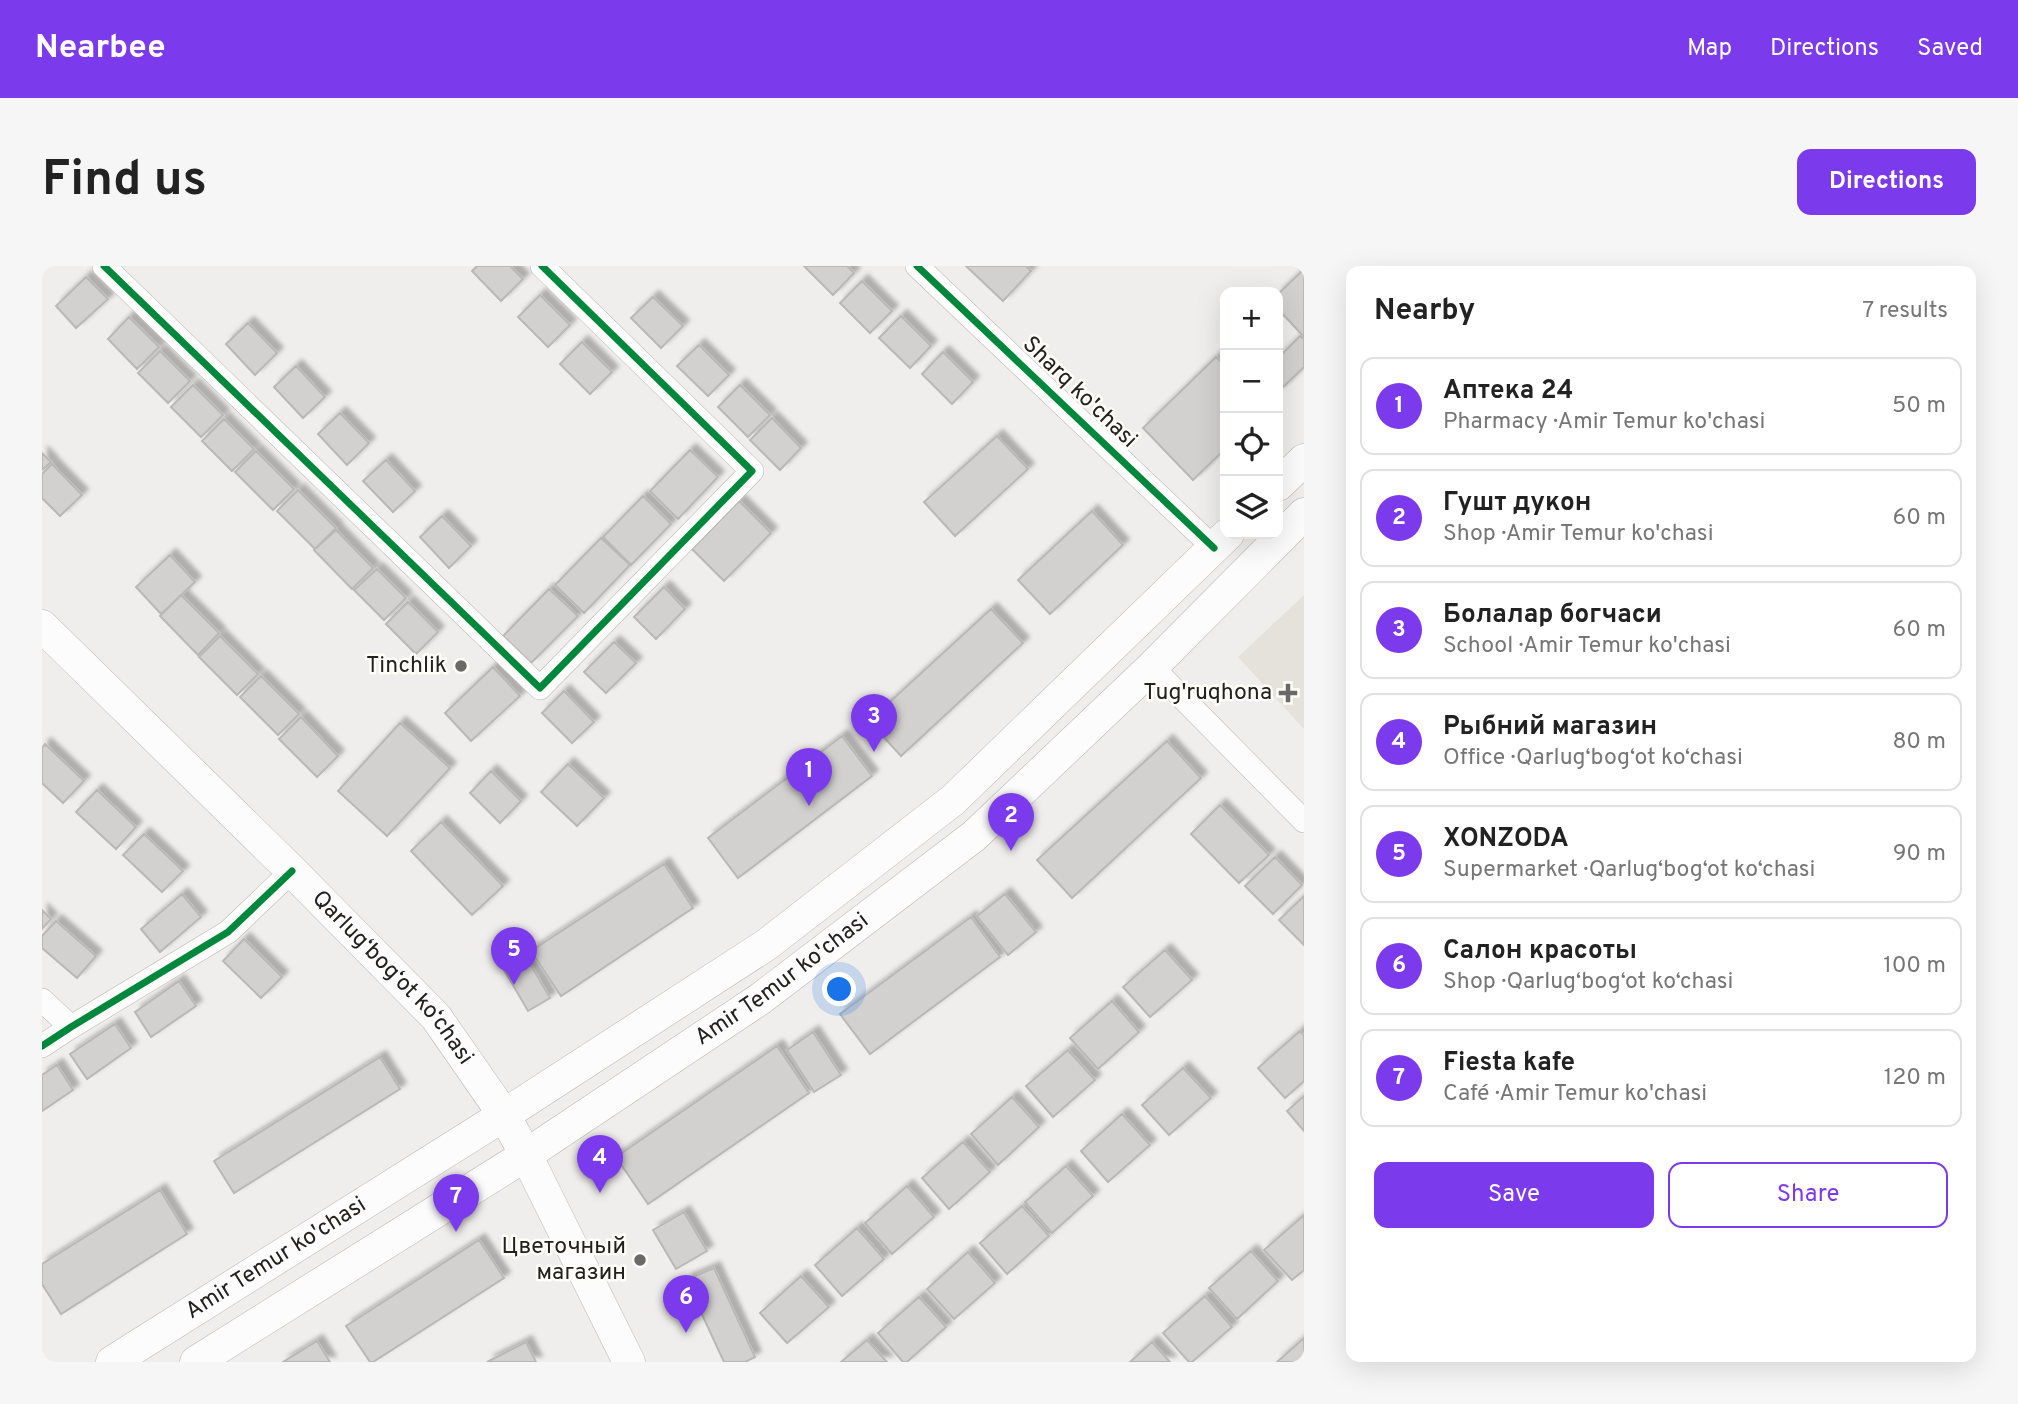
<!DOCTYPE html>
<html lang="en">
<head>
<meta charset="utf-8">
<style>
  :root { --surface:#fff; --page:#f6f6f6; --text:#222; --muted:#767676; --line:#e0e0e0; --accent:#7c3aed }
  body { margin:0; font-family:Overpass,sans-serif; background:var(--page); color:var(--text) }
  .controls { position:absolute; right:21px; top:21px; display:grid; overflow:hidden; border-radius:14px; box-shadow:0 7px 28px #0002 }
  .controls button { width:63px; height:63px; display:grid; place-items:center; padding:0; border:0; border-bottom:2px solid var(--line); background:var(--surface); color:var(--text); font:35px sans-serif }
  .you { position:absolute; left:798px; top:724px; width:24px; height:24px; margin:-18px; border:5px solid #fff; border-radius:50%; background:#1a73e8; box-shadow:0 0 0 10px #1a73e833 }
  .badge { display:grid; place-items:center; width:46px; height:46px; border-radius:50%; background:var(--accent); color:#fff; font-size:23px; font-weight:700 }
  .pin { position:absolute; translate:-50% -58px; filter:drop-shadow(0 2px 4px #0008) }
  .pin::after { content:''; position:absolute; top:37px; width:24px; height:21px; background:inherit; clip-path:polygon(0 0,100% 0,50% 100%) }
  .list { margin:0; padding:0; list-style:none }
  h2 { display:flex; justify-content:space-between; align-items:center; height:91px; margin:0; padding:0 28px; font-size:30px }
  h2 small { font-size:23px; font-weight:400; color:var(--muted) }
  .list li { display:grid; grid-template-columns:46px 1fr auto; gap:21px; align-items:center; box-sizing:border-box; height:98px; margin:0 14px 14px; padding:0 14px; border:2px solid var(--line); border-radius:14px }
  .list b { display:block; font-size:26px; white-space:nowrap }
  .list p { margin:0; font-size:23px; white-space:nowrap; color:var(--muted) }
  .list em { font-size:23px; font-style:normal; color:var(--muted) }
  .actions { display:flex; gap:14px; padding:21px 28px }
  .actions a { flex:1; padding:16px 0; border:2px solid var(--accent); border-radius:14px; text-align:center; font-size:24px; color:var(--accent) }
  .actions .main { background:var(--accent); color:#fff }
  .icon { flex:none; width:38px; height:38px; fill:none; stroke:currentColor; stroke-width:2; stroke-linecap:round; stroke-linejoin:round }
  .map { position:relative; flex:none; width:1262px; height:1096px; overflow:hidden; border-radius:14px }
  header { display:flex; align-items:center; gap:42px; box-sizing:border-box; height:98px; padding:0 35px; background:var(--accent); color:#fff }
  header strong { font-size:33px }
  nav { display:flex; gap:38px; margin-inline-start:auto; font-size:24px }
  .intro { display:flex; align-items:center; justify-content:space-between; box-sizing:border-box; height:168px; padding:0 42px }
  h1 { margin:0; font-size:49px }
  .button { padding:18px 32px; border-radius:14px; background:var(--accent); color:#fff; font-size:24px; font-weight:700 }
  main { display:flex; gap:42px; padding:0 42px }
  aside { flex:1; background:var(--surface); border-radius:14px; box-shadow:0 7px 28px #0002 }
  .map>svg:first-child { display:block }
</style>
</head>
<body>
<header>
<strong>Nearbee</strong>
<nav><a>Map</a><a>Directions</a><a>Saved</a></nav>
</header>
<div class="intro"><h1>Find us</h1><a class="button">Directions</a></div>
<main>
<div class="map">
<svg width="1262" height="1096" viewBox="0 0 1262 1096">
  <defs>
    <filter id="shadow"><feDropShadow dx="6" dy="-6" stdDeviation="2" flood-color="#0004"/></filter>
  </defs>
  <rect width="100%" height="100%" fill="#f0eeec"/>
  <path fill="#e5e2db" d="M1262 329V463L1196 391Z"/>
  <path fill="#d2d1d0" stroke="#b8b8b6" stroke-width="2" filter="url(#shadow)" d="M435 0H468L481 13 459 35 430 5Z
    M762 0H805L812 7 791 29Z
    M924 0H984L989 5 961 35Z
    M1262 3V71L1236 43V28Z
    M44 11 66 33 34 62 14 40Z
    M820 15 850 45 828 67 798 37Z
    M498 29 528 59 506 81 476 51Z
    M611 31 641 60 619 82 589 52Z
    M859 50 889 80 868 102 837 72Z
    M87 51 117 81 95 103 66 73Z
    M206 57 235 87 213 109 184 78Z
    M1258 70 1262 73V101L1236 126V92Z
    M540 76 570 106 548 128 518 98Z
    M657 79 687 109 666 130 635 100Z
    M118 85 148 115 126 137 96 107Z
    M901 86 931 116 910 138 880 108Z
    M1174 91 1183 100V183L1151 214 1101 162Z
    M254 100 283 131 261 152 232 121Z
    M151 119 181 149 159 171 129 141Z
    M698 119 728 149 706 171 676 141Z
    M298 147 327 177 305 199 276 168Z
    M730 152 759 182 738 204 708 174Z
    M182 153 212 183 190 205 160 175Z
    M955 170 986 203 913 270 882 236Z
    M648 184 676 211 636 253 608 225Z
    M214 185 252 223 231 244 193 206Z
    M0 187 9 196 0 204Z
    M344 194 373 225 351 246 321 215Z
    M10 198 40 229 18 250 0 232V208Z
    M256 224 294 262 273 283 235 245Z
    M601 230 629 258 589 299 561 271Z
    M697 235 729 267 682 315 650 283Z
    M1050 245 1081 279 1008 348 976 314Z
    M400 250 429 280 407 302 378 271Z
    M294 264 331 302 310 323 272 284Z
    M559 272 588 299 542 347 513 319Z
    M128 289 153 316 119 348 94 321Z
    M335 303 364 332 342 354 312 324Z
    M622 321 643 343 614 373 592 351Z
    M507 323 536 350 489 397 461 370Z
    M139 329 177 367 156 389 118 350Z
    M366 336 396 366 374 388 344 358Z
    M949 343 981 377 859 490 827 455Z
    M178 370 216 408 195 429 157 391Z
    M572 376 594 397 564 427 542 406Z
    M451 401 478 430 429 475 403 447Z
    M219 410 257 448 236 469 198 431Z
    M522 425 552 456 530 477 500 447Z
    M259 451 296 490 275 511 237 473Z
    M358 457 408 502 345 570 296 525Z
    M800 470 830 510 696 612 666 572Z
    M1125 475 1159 512 1030 632 995 594Z
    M3 478 42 515 21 537 0 517V482Z
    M526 498 562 532 535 560 499 526Z
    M449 505 479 535 458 557 428 527Z
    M55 524 94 561 74 583 34 546Z
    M1178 539 1227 589 1197 617 1149 568Z
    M399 556 461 620 430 649 369 585Z
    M102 568 141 605 120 626 81 589Z
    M1233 591 1260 619 1231 648 1203 620Z
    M622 598 651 642 519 730 489 685Z
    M140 628 159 651 118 686 99 663Z
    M963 628 994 666 966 689 935 650Z
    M1262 630V679L1237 654Z
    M0 644 9 653 0 663Z
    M929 651 958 691 828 788 798 748Z
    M14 655 54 690 35 712 0 682V670Z
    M202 673 240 711 219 732 181 695Z
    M479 682 508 732 486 745 457 695Z
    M1123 684 1150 714 1108 751 1081 721Z
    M137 715 154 740 109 771 93 746Z
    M1070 735 1097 766 1056 803 1028 772Z
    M73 758 89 782 45 813 28 788Z
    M1258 765 1262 770V815L1243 832 1216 802Z
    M771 766 799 809 772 826 745 784Z
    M735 780 767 827 606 938 574 891Z
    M1026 784 1053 814 1011 851 984 820Z
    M338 791 358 823 192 927 172 895Z
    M15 799 31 824 0 845V809Z
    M1141 802 1169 832 1127 869 1100 839Z
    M1262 830V865L1245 845Z
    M970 831 997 861 956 899 929 868Z
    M1080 848 1108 879 1066 916 1039 885Z
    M921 876 948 906 907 943 880 912Z
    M1024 900 1051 930 1010 967 983 936Z
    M865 920 892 951 850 988 823 957Z
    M118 924 145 968 19 1048 0 1018V998Z
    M980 940 1007 970 965 1008 938 977Z
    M642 946 665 985 634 1003 611 964Z
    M1262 949V1004L1250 1014 1222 984Z
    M815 962 842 993 800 1030 773 999Z
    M437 974 462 1012 331 1096H328L304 1060Z
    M1209 985 1236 1015 1195 1053 1167 1022Z
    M926 986 953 1017 912 1053 885 1023Z
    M672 1002 713 1091 703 1096H682L644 1014Z
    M759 1010 787 1041 745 1077 718 1047Z
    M1163 1030 1190 1061 1150 1096H1147L1121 1067Z
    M877 1031 904 1061 865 1096H861L836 1067Z
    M1262 1072V1096H1235Z
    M825 1074 845 1096H799Z
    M275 1075 288 1096H241Z
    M484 1076 494 1096H445Z
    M1110 1076 1128 1096H1088Z"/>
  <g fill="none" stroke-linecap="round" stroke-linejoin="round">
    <defs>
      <path id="street" d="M62 0 498 422 710 205 500 0
        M875 0 1172 282
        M1110 401 1262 555
        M0 734 29 761
        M0 780 29 761 186 666 250 605"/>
      <g id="secondary">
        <path d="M1236 219 1262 194"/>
        <path id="s1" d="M0 360 250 605 394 751 462 849 484 889 587 1096"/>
        <path id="s2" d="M70 1096 462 849 724 679 911 534 1186 268"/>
        <path id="s3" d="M154 1096 484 889 718 733 932 570 1110 401 1262 248"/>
      </g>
    </defs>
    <use href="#street" stroke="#b7b6b5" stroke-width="24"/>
    <use href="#secondary" stroke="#b7b6b5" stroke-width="33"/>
    <use href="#street" stroke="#fdfcfc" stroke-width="23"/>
    <use href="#secondary" stroke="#fdfcfc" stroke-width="32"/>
    <defs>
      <path id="cycleway" d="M62 0 498 422 710 205 500 0
        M875 0 1172 282
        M0 780 29 761 186 666 250 605"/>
    </defs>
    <use href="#cycleway" stroke="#fefdf8" stroke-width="11"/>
    <use href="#cycleway" stroke="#00873e" stroke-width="7"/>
  </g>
  <g fill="#6a6967" stroke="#fefdf8" stroke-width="2.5">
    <circle cx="419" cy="400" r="7"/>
    <path d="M1242.5 416.5h7v7h7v7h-7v7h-7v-7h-7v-7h7z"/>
    <circle cx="598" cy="994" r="7"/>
  </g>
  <g text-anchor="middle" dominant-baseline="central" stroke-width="5" stroke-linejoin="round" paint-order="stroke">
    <g font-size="23" fill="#222120" stroke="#fefdf8">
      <text transform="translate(1037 127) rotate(44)">Sharq ko'chasi</text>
      <text stroke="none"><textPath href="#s1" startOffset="497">Qarlug‘bog‘ot ko‘chasi</textPath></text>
      <text stroke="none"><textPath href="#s3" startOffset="700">Amir Temur ko'chasi</textPath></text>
      <text stroke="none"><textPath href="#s2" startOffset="194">Amir Temur ko'chasi</textPath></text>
    </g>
    <g font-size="23" fill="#222120" stroke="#fefdf8" text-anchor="end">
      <text x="405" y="400">Tinchlik</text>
      <text x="1230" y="427">Tug'ruqhona</text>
      <text x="584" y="981">Цветочный<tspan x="584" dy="26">магазин</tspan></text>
    </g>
  </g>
</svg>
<div class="controls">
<button>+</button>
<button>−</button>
<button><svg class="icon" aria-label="locate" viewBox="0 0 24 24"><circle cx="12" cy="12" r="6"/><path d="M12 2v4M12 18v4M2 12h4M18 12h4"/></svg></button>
<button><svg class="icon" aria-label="layers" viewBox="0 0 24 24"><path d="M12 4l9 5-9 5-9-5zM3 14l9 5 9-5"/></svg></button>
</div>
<div class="you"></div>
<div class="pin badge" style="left:767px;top:540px">1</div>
<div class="pin badge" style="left:969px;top:585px">2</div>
<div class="pin badge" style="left:832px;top:486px">3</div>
<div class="pin badge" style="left:558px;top:927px">4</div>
<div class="pin badge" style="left:472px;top:719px">5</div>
<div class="pin badge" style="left:644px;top:1067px">6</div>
<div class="pin badge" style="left:414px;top:966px">7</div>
</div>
<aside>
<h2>Nearby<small>7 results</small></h2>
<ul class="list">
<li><span class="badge">1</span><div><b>Аптека 24</b><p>Pharmacy · Amir Temur ko'chasi</p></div><em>50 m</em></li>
<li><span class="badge">2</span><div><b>Гушт дукон</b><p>Shop · Amir Temur ko'chasi</p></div><em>60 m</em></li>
<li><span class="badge">3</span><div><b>Болалар богчаси</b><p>School · Amir Temur ko'chasi</p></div><em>60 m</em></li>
<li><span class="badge">4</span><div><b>Рыбний магазин</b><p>Office · Qarlug‘bog‘ot ko‘chasi</p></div><em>80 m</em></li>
<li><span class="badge">5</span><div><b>XONZODA</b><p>Supermarket · Qarlug‘bog‘ot ko‘chasi</p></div><em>90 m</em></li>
<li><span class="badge">6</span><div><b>Салон красоты</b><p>Shop · Qarlug‘bog‘ot ko‘chasi</p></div><em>100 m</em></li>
<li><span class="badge">7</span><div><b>Fiesta kafe</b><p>Café · Amir Temur ko'chasi</p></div><em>120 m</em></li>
</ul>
<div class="actions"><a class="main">Save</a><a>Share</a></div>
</aside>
</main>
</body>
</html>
